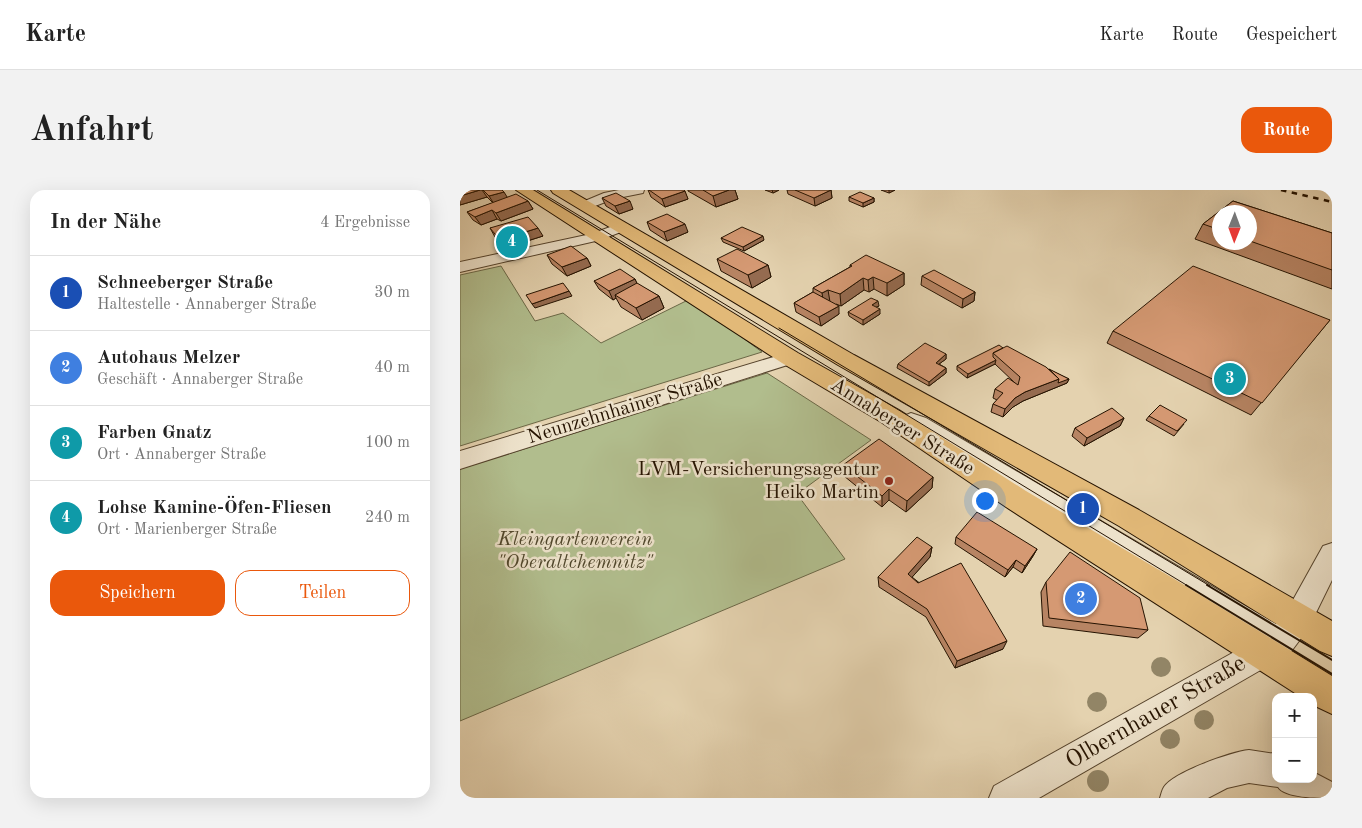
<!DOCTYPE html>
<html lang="de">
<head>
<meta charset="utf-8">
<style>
  :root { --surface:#fff; --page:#f2f2f2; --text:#222; --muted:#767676; --line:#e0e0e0; --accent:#ea580c }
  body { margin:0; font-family:"Old Standard TT",serif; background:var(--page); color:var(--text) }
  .controls { position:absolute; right:15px; bottom:15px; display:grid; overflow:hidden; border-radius:10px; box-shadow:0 5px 20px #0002 }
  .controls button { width:45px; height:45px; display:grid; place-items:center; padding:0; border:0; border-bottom:1px solid var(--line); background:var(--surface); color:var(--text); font:25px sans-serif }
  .compass { position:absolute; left:752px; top:15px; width:45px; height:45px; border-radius:50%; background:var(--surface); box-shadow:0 5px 20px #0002; rotate:181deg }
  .you { position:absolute; left:524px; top:310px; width:18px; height:18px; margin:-12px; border:4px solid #fff; border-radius:50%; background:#1a73e8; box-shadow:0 0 0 8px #1a73e833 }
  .badge { display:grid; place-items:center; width:32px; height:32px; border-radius:50%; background:var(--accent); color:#fff; font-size:16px; font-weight:700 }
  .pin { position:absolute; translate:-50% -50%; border:2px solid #fff; box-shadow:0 1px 5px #0006 }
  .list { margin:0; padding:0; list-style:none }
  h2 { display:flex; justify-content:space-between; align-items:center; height:65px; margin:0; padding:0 20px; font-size:21px }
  h2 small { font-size:16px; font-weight:400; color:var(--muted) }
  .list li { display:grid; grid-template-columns:32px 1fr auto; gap:15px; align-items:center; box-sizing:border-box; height:75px; padding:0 20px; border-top:1px solid var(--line) }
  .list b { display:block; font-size:19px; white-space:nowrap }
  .list p { margin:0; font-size:16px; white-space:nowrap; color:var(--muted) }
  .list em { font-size:16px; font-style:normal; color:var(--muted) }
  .actions { display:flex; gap:10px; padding:15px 20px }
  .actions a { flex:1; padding:11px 0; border:1px solid var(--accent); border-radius:15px; text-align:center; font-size:18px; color:var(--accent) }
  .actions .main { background:var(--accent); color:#fff }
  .map { position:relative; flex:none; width:872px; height:608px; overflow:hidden; border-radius:15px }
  header { display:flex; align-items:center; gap:30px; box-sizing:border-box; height:70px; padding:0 25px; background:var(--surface); border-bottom:1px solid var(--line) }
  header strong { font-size:24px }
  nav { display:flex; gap:28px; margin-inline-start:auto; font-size:18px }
  .intro { display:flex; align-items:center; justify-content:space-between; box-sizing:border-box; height:120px; padding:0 30px }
  h1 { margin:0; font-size:35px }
  .button { padding:12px 22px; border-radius:15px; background:var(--accent); color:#fff; font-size:18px; font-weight:700 }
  main { display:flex; gap:30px; padding:0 30px }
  aside { flex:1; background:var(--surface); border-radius:15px; box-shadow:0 5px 20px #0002 }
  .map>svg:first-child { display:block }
</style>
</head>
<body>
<header>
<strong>Karte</strong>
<nav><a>Karte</a><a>Route</a><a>Gespeichert</a></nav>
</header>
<div class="intro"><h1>Anfahrt</h1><a class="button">Route</a></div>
<main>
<aside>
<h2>In der Nähe<small>4 Ergebnisse</small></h2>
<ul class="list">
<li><span class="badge" style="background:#1a4fb4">1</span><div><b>Schneeberger Straße</b><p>Haltestelle · Annaberger Straße</p></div><em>30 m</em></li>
<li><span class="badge" style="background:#3f7fe0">2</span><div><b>Autohaus Melzer</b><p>Geschäft · Annaberger Straße</p></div><em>40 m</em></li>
<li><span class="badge" style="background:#0f9aa8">3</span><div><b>Farben Gnatz</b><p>Ort · Annaberger Straße</p></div><em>100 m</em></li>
<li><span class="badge" style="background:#0f9aa8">4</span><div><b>Lohse Kamine-Öfen-Fliesen</b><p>Ort · Marienberger Straße</p></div><em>240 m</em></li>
</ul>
<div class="actions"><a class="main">Speichern</a><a>Teilen</a></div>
</aside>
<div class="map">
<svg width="872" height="608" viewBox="0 0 872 608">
  <rect width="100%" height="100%" fill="#e4d2af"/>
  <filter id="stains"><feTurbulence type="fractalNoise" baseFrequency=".004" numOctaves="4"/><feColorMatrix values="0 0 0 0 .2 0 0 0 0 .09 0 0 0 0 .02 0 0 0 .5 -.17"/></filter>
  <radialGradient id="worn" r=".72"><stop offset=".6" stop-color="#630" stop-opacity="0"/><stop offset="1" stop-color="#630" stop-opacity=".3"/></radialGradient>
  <path fill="#b1bd8d" stroke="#6b6847" d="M41 76 75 131 103 123 141 153 230 109 302 162 0 256V85Z
    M307 183 411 250 337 304 385 369 0 531V279Z"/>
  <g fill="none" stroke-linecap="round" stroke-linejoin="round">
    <defs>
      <path id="minor" d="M159 0H184L183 3 153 9 125 20 118 16 120 13 144 3Z
        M161 33 166 34 168 37 166 40 140 50 0 82V72L131 44Z
        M330 162 337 164 339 168 337 172 0 279V261Z
        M451 223 466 228 816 434 828 419 863 356 872 353V390L848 439 830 463 579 608H529L534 596 792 452 452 239 444 236 440 231 444 226Z
        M789 560 816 564V589H853V582L872 592V608C857 608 825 608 818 597L789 593 767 598 748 608H700C701 605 702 600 704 597 714 582 771 562 789 560Z"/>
      <path id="major" d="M56 0H73L338 163 439 220 566 301 716 390 872 486V524L853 515V507H841L546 317 421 232 322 173Z
        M91 0H109L394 165 679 320 872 431V466L860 461 659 336 378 175 93 3Z"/>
    </defs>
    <use href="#minor" stroke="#55432c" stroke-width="2"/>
    <use href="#major" stroke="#251301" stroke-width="2"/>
    <use href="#minor" fill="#ede2cb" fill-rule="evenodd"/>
    <use href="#major" fill="#e2b978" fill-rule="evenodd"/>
    <path stroke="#251301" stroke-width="1" d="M77 0 728 396
      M319 138 750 396"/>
    <path stroke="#251301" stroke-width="2" d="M726 395 872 484
      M747 395 872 470"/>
    <path stroke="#251301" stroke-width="2.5" stroke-dasharray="5.5 5.5" stroke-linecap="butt" d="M821 0 872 12"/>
  </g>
  <g fill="#928566">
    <circle cx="701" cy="477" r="10"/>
    <circle cx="637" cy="512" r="10"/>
    <circle cx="744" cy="530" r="10"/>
    <circle cx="710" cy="549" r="10"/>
    <circle cx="638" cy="591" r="11"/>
  </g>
  <path fill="#b78463" stroke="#251301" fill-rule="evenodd" d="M0 0H42L47 8 68 11 73 19 41 31 37 29 21 35 13 30 7 22 33 13 27 7 0 15Z
    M188 0H224L228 9 205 17 191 7Z
    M228 0H275L278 9 256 17 228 1Z
    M305 0H319L313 3Z
    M327 0H371L372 8 355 16 328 4Z
    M421 0H435L429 3Z
    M389 7 414 8V12L403 17 389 11Z
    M142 8 173 19 159 24 146 16Z
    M773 11 872 43V99L735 49 743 34ZM760 22H790V52H760Z
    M187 32 228 42 207 51 190 40Z
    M30 38 83 46 45 58 35 47Z
    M261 48 304 50 284 61 263 52Z
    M87 65 127 68 131 76 107 86 92 74Z
    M257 69 308 75 311 87 292 98 261 81Z
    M390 75 444 83V95L427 106 414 99 409 102 404 100 381 116 376 114 379 124 361 136 336 122 334 113 353 102V98L390 77Z
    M462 86 515 102 514 111 502 118 461 95Z
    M175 89 177 94 199 106 204 118 182 130 161 117 156 108 153 110 139 99 134 91Z
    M419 116 416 117 420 124 403 135 389 126 388 122Z
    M870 130 791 225 647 153 653 141Z
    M543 158 609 189 607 193 563 211 553 217 543 227 531 222 533 214 537 210 533 208 535 199 555 193 535 174 507 188 497 180V176Z
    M486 164V169L479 174 486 178V183L469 196 437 178 438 174Z
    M689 226 724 234 714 246 686 230Z
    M664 228 660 236 624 256 612 246 615 238Z
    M383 275 473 287 472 298 446 322 429 310 422 317 384 286Z
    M496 347 577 359 573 366 562 383 553 377 545 387 495 354Z
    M472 357 470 367 452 387 543 459 495 478 466 427 419 397 418 387Z
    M586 392 688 440 678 448 583 436 581 402Z"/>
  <path fill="#956b50" stroke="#251301" d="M20 0H22L27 7 0 15V6Z
    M269 0H275L278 9 256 17 253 6Z
    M312 0H319L313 3Z
    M371 0 372 8 355 16 354 8Z
    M429 0H435L429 3Z
    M225 1 228 9 205 17 202 9Z
    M44 2 49 10 34 14 29 6Z
    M414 8V12L403 17V13Z
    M68 11 73 19 41 31 36 23Z
    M170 11 173 19 159 24 155 16Z
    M32 20 37 29 21 35 15 27Z
    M225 34 228 42 207 51 204 42Z
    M78 38 83 46 45 58 40 50Z
    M303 46 304 50 284 61 283 57Z
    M127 68 131 76 107 86 102 77Z
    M308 75 311 87 292 98 288 85Z
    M444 83V95L427 106V93Z
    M413 87 414 99 409 102 408 90Z
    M403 88 404 100 381 116 380 104Z
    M175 89 179 98 155 105 156 108 153 110 149 101Z
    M368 100 370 112 364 116 362 103Z
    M109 101 112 106 75 118 72 114Z
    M515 102 514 111 502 118 503 109Z
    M199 106 204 118 182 130 176 118Z
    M418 111 419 116 412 119V115Z
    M379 116V124L361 136 359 127Z
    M420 119V124L403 135V130Z
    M486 164V169L475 177 476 173Z
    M536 170 535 174 507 188 508 184Z
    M486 178V183L469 196V192Z
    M599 189H609L607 193 563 211 553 217 543 227 545 219 555 208 565 202Z
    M664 228 660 236 624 256 627 248Z
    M473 287 472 298 446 322 447 311Z
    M429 299V310L422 317V306Z
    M472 357 470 367 447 393 448 384Z
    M577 359 573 366 562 383 565 376Z
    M556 370 553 377 545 387 548 380Z
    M547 451 543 459 495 478 497 471Z"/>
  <path fill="#d59973" stroke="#251301" d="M0 0H20L0 6Z
    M23 0H42L44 2 29 6Z
    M189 0H224L225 1 202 9Z
    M243 0H269L253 6Z
    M335 0H371L354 8Z
    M400 2 414 8 403 13 389 7Z
    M156 3 170 11 155 16 142 8Z
    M56 4 68 11 36 23 32 20 15 27 7 22Z
    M773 11 872 43V80L790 51V22H760V40L743 34Z
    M207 24 225 34 204 42 187 32Z
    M68 27 78 38 40 50 30 38Z
    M282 37 303 46 283 57 261 48Z
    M111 56 127 68 102 77 87 65Z
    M277 59 308 75 288 85 257 69Z
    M406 65 444 83 427 93 413 87 408 90 403 88 380 104 368 100 362 103 353 98 392 76 390 75Z
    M733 76 870 130 802 213 653 141Z
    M160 79 175 89 149 101 134 91Z
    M474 80 515 102 503 109 462 86Z
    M103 93 109 101 72 114 66 105Z
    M177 93 199 106 176 118 155 105Z
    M353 102 379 116 359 127 334 113Z
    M411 108 418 111 412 115 420 119 403 130 388 122Z
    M465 153 486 164 476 173 486 178 469 192 438 174Z
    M539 155 543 158 533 163V167L536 170 508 184 497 176Z
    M547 156 586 177 599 189 565 202 555 208 545 219 533 214 543 203 535 199 548 188 558 195 560 187 533 163Z
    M589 179 609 189 598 193 599 189Z
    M700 215 727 230 717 241 689 226Z
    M652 218 664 228 627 248 615 238Z
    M419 249 473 287 447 311 429 299 422 306 383 275Z
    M517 322 577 359 565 376 556 370 548 380 496 347Z
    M457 347 472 357 448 384 458 393 501 373 547 451 497 471 467 419 418 387Z
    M610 362 680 408 688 440 589 428 586 392Z"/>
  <circle fill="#8f2418" stroke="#ede2cb" stroke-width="2" cx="429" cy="291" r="5"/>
  <g text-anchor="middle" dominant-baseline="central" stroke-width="5" stroke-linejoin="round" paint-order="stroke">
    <g font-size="20" fill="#251301" stroke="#ede2cb">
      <text transform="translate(165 219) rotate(-17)">Neunzehnhainer Straße</text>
      <text transform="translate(442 237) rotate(32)">Annaberger Straße</text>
    </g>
    <g font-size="20" fill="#251301" stroke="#ede2cb" text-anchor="end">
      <text x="419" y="280">LVM-Versicherungsagentur<tspan x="419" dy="23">Heiko Martin</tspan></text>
    </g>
    <g font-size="20" font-style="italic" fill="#4f462b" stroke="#ede2cb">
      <text x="115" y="350">Kleingartenverein<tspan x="115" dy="23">"Oberaltchemnitz"</tspan></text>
    </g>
    <g font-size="24" fill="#251301" stroke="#ede2cb">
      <text transform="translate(696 523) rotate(-30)">Olbernhauer Straße</text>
    </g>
  </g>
  <rect width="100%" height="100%" filter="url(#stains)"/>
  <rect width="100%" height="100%" fill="url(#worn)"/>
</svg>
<div class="controls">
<button>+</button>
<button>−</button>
</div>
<svg class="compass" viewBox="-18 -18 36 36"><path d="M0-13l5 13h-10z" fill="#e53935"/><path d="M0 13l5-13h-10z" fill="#767676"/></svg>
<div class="you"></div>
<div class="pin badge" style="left:623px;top:319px;background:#1a4fb4">1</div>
<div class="pin badge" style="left:621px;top:409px;background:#3f7fe0">2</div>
<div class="pin badge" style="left:770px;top:189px;background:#0f9aa8">3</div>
<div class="pin badge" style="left:52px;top:52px;background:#0f9aa8">4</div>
</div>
</main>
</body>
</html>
